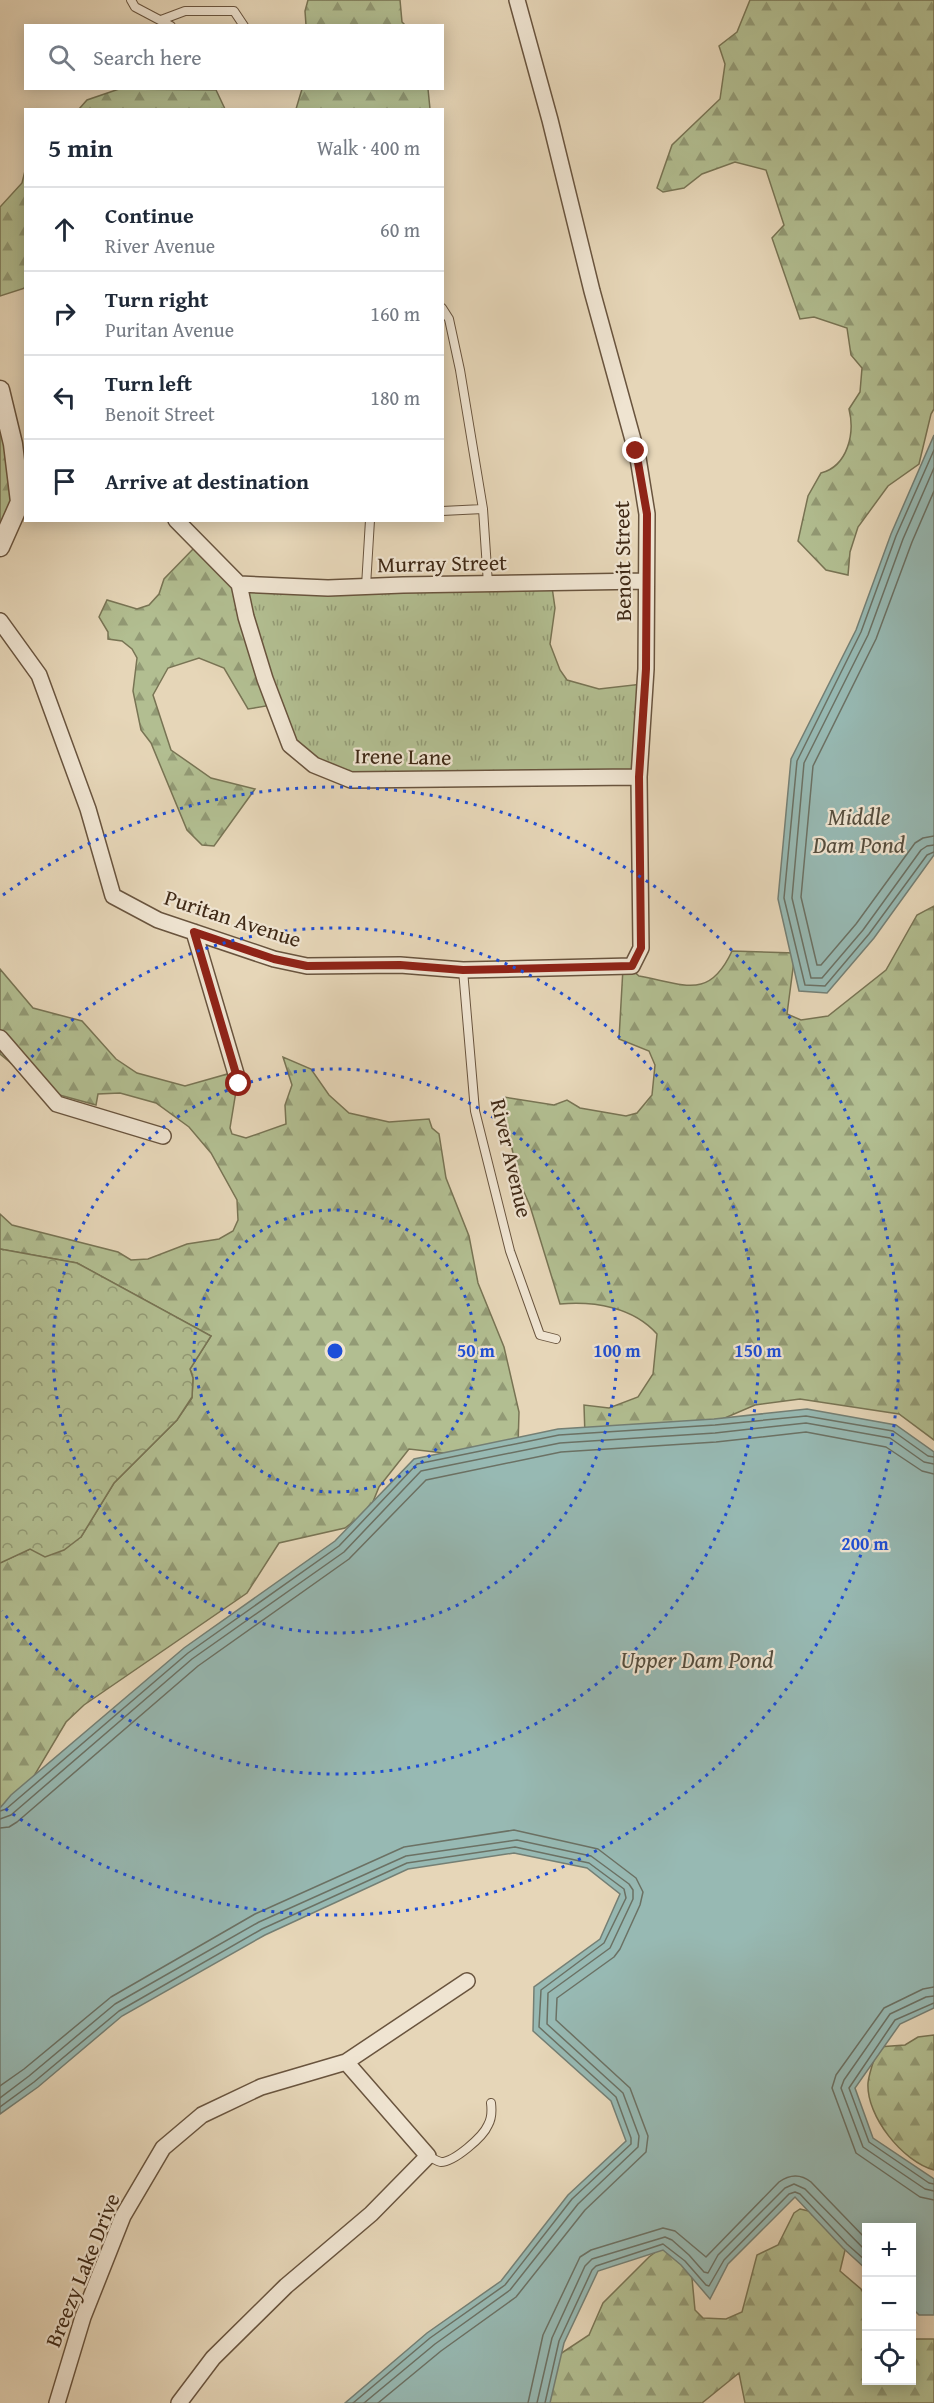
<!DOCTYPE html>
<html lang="en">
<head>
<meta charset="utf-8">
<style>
  :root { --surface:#fff; --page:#f2f2f3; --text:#1f2937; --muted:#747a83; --line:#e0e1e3 }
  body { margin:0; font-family:"Gentium Book Plus",serif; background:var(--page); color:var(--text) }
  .controls { position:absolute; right:18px; bottom:18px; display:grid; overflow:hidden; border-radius:0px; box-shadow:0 3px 15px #0003 }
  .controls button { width:54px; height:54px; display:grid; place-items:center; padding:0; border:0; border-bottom:2px solid var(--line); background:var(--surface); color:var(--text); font:30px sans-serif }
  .stop { position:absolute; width:18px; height:18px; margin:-14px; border:4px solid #8f2418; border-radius:50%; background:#fff }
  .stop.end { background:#8f2418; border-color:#fff; box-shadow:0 2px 6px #0008 }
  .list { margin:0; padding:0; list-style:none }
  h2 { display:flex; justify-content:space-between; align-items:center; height:78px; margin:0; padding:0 24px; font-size:26px }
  h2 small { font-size:20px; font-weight:400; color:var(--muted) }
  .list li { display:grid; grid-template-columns:39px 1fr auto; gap:18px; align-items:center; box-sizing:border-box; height:84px; padding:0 24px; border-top:2px solid var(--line) }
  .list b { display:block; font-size:22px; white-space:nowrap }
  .list p { margin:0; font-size:20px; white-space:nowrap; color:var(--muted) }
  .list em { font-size:20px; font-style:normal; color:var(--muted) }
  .icon { flex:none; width:33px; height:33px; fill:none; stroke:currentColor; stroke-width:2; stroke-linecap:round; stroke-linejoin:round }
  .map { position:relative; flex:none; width:934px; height:2403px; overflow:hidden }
  .search { position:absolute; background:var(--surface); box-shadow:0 3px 15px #0003; left:24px; top:24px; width:420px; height:66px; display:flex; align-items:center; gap:15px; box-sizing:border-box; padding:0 21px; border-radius:0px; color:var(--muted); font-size:22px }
  .panel { position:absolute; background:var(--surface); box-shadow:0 3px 15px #0003; left:24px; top:108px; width:420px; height:414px; border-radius:0px }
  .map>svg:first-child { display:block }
</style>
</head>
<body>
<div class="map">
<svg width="934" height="2403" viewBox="0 0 934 2403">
  <defs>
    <pattern id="grass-tufts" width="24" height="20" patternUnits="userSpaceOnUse" patternTransform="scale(1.5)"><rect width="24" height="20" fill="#b2be91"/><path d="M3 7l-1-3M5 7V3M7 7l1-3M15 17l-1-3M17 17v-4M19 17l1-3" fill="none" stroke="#929a75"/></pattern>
    <pattern id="forest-firs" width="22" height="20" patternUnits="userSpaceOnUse" patternTransform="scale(1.5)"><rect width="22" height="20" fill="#b2be91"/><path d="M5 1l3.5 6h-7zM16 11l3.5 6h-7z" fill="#929a75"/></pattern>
    <pattern id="park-crowns" width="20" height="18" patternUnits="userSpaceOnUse" patternTransform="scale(1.5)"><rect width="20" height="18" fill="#b2be91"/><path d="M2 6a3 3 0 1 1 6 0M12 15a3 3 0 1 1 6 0" fill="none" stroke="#929a75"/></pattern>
  </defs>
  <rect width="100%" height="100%" fill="#e6d6b8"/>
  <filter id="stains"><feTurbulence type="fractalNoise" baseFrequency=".00333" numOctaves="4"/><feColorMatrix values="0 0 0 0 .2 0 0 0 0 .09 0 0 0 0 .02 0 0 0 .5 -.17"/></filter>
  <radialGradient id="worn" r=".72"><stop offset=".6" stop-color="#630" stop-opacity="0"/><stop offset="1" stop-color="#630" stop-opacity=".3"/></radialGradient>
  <path fill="url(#grass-tufts)" stroke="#787454" stroke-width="1.5" d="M240 587H552L555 608 550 644 560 670 567 680 599 689 642 684 636 779 372 782 295 753Z"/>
  <path fill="url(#forest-firs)" stroke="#787454" stroke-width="1.5" d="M308 0H400L402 22 405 25H306L305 11Z
    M750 0H934V409L931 414 919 464 888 486 858 527 850 552 848 575 826 570 798 541 808 496 821 473C848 466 855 433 849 409L860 392 862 368 851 355 847 328 814 317 800 319 772 238 784 225 766 170 735 162 702 174 684 188 663 192 657 188 672 145 720 99 725 64 719 46 737 32Z
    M119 89 216 90 225 109H79L87 100Z
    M302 89H428L430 109H296Z
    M25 171V288L0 296V207L22 183Z
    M0 401 19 502 0 547Z
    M195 547 240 587 272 705 248 709 224 668 199 658 168 668 153 695 171 750 211 778 255 789 214 846 202 845 187 830 151 743 141 730 133 691 137 658 132 649 122 641 108 639V632L99 617 107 600 137 609 149 605 159 594 164 579Z
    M934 906V1440L899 1414 800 1399 755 1405 690 1433 585 1436 584 1405 609 1408 638 1397 653 1374 657 1334C633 1307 594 1301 560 1304L530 1206 518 1178 502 1099 504 1097 554 1105 567 1100 580 1108 626 1116 637 1113 652 1095 655 1065 649 1051 619 1039 623 968 632 970 639 976C684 984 709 1001 732 951L795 953 787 1014 801 1020 828 1016 886 970 917 915Z
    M0 969 33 1008 82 1021 116 1059 137 1073 185 1086 231 1073 237 1085 230 1128 232 1134 246 1138 286 1124 285 1105 292 1085 283 1057 311 1069 329 1095 349 1113 389 1122 429 1119 432 1128 439 1134 446 1178 469 1236 478 1283 504 1347 519 1412 518 1447 479 1457 409 1449 379 1487 370 1509 345 1528 279 1543 247 1593 84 1705 66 1722 31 1781 0 1818V1563L30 1549 81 1537 114 1483 177 1420 192 1398 193 1378 190 1369 211 1336 77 1263 0 1249V1214L12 1225 118 1252 131 1260 148 1259 187 1244 219 1239 233 1231 238 1220 237 1200 211 1153 189 1127 156 1103 120 1093 98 1094 96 1105 45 1091 0 1054Z
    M934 2035V2170C903 2162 866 2116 868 2083 869 2072 875 2058 878 2047L905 2045 918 2037Z
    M800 2209 830 2216 846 2246 840 2271 861 2289 866 2298V2380H912V2339H934V2403H745L739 2373 702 2403H548V2362L589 2335 603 2303 649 2257 666 2244 690 2257 695 2310 703 2318 726 2319 742 2312 757 2255 778 2245 794 2213Z"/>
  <path fill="url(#park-crowns)" stroke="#787454" stroke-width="1.5" d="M0 1249 77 1263 211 1336 190 1369 193 1378 192 1397 177 1420 114 1483 81 1537 64 1550 45 1557 30 1549 0 1563Z"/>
  <path fill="#97b9b3" stroke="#747f74" stroke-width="1.5" d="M934 435V855L874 938 827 993 799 991 778 899 791 759 856 630 891 534Z
    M807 1409 896 1425 934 1452V2008L900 2024 855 2088 873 2138 934 2179V2315H919L912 2308V2228H866V2269L843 2248 795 2197 728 2264 710 2299 681 2265 663 2250 598 2271 564 2343 550 2403H345L427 2333 501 2281 568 2195 626 2141 611 2101 533 2031 534 1987 600 1939 620 1894 587 1868 514 1853 408 1869 265 1935 122 2016 38 2087 0 2114V1808L11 1795 184 1648 335 1541 414 1459 558 1429 714 1419Z"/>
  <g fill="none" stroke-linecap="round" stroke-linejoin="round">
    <path stroke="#6b7164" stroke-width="1.5" d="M934 450 896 536 861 632 797 761 784 898 805 985 825 986 869 934 927 855 934 852
      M934 468 903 539 868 635 804 763 792 898 811 978H822L863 930 921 850 927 846 934 845
      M934 491 912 542 876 639 813 766 801 897 817 965H821L856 924 915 843 923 838 934 836
      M0 1811 6 1809 188 1653 339 1546 417 1464 559 1435 715 1425 806 1416 893 1431 928 1456 934 1457
      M0 1819 11 1815 192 1659 344 1552 421 1471 560 1443 715 1433 806 1423 890 1438 924 1462 934 1464
      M0 1828 9 1827 17 1822 198 1666 349 1559 426 1480 561 1452 716 1442 806 1432 886 1447 922 1471 934 1474
      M934 1987 923 1989 884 2008 836 2075 832 2088 856 2153 920 2197 934 2200
      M934 1996 926 1997 890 2014 844 2080 841 2088 863 2147 925 2189 934 2191
      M934 2003 895 2020 849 2088 869 2142 929 2183 934 2184
      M0 2086 24 2069 111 1997 255 1914 404 1847 514 1830 598 1849 636 1878 643 1892 640 1905 620 1949 614 1957 557 1998 556 2020 630 2088 648 2136 646 2152 585 2210 516 2297 441 2351 378 2403
      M0 2098 29 2076 115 2004 259 1922 406 1856 517 1840 591 1856 629 1884 633 1890V1899L610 1948 548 1993 547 2024 623 2093 639 2136 638 2147 578 2204 510 2290 435 2344 364 2403
      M0 2107 34 2082 119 2011 262 1929 407 1863 515 1847 589 1863 624 1889 626 1898 604 1943 541 1990 539 2027 616 2097 631 2138V2144L572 2199 505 2285 430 2338 353 2403
      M528 2403 543 2335 580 2257 591 2250 663 2228 675 2231 706 2257 779 2182C790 2174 801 2174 811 2182L866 2239
      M537 2403 552 2338 585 2266 592 2259 665 2237 672 2240 689 2255 704 2272 708 2273 718 2255 785 2188 794 2184 805 2189 866 2251
      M545 2403 559 2341 592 2270 596 2266 663 2244 685 2261 706 2285 709 2286 724 2260 789 2194 795 2192 800 2194 847 2244 866 2261"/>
    <defs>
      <path id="service" d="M131 0 135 7 171 26
        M161 20 185 11H234L244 26
        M442 308 449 319 460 370 483 509 442 511
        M483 509 488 584
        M366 586 370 520
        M463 970 475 1111 510 1251 540 1335 556 1339
        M428 2156C432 2158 437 2161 441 2162 454 2162 483 2137 488 2125 492 2118 492 2111 491 2103"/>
      <path id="minor" d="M176 520 239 584 246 617 265 679 290 745 314 765 351 780 639 777
        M239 584 328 588 403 585 645 581
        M0 621 39 675 88 809 113 896 158 920 274 959 307 966 400 965 463 970 632 966 641 948 639 777 646 669 647 514 638 458 592 291 550 120 517 0
        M194 932 239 1084
        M0 1038 57 1104 163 1136
        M346 2062 467 1981
        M57 2403 83 2317 123 2216 163 2148 202 2115 261 2087 346 2062 428 2156 371 2214 286 2286 213 2358 179 2403"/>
      <path id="tertiary" d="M0 390 13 444 20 502 0 547"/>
    </defs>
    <use href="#service" stroke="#69543e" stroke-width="10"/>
    <use href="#minor" stroke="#69543e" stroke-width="18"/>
    <use href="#tertiary" stroke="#69543e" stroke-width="21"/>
    <use href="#service" stroke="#efe4d1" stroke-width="8"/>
    <use href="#minor" stroke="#efe4d1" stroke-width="15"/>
    <use href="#tertiary" stroke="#efe4d1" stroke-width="18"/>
  </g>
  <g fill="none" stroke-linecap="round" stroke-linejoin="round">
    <path stroke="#8f2418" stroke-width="8" d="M239 1084 194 932 274 959 307 966 400 965 463 970 632 966 641 948 639 777 646 669 647 514 636 451"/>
  </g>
  <g fill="none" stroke="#1d4ed8" stroke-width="3" stroke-dasharray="3 6">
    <circle cx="335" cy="1351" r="141"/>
    <circle cx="335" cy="1351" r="282"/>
    <path d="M2 1091A423 423 0 1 1 2 1611"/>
    <path d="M3 895A564 564 0 1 1 3 1807"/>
  </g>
  <g text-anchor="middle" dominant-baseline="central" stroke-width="4.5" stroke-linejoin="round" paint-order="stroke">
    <g font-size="22" fill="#3f2916" stroke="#efe4d1">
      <text transform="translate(622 561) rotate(-91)">Benoit Street</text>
      <text transform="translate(442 563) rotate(-1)">Murray Street</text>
      <text transform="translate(403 756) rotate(1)">Irene Lane</text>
      <text transform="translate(233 918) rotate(18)">Puritan Avenue</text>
      <text transform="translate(512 1158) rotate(77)">River Avenue</text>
      <text transform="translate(82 2270) rotate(-68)">Breezy Lake Drive</text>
    </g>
    <g font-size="24" font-style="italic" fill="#554d3d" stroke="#efe4d1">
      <text x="859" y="816">Middle<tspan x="859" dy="28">Dam Pond</tspan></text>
      <text x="697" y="1659">Upper Dam Pond</text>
    </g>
  </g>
  <circle cx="335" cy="1351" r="9" fill="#1d4ed8" stroke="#efe4d1" stroke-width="3"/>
  <g font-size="18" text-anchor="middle" font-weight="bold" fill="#1d4ed8" stroke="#efe4d1" stroke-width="4.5" stroke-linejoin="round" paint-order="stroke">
    <text x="476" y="1357">50 m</text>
    <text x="617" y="1357">100 m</text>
    <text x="758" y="1357">150 m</text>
    <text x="865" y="1550">200 m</text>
  </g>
  <rect width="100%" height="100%" filter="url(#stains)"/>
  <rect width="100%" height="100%" fill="url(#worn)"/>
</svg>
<div class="controls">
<button>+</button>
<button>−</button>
<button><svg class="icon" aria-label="locate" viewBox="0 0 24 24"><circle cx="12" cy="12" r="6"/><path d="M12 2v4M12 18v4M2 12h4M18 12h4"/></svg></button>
</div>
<div class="stop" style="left:239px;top:1084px"></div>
<div class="stop end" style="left:636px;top:451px"></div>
<div class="search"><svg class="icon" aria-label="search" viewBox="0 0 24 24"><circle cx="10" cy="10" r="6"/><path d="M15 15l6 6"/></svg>Search here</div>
<section class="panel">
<h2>5 min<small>Walk · 400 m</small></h2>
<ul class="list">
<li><svg class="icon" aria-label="ahead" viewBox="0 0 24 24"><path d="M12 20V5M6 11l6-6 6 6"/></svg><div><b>Continue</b><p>River Avenue</p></div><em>60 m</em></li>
<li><svg class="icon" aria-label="right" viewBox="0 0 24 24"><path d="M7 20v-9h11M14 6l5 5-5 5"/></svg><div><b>Turn right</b><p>Puritan Avenue</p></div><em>160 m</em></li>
<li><svg class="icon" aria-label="left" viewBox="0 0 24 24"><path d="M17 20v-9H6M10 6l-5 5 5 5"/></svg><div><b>Turn left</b><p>Benoit Street</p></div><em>180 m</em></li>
<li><svg class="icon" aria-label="arrive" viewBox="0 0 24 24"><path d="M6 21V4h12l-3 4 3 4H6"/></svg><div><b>Arrive at destination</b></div></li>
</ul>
</section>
</div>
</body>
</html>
